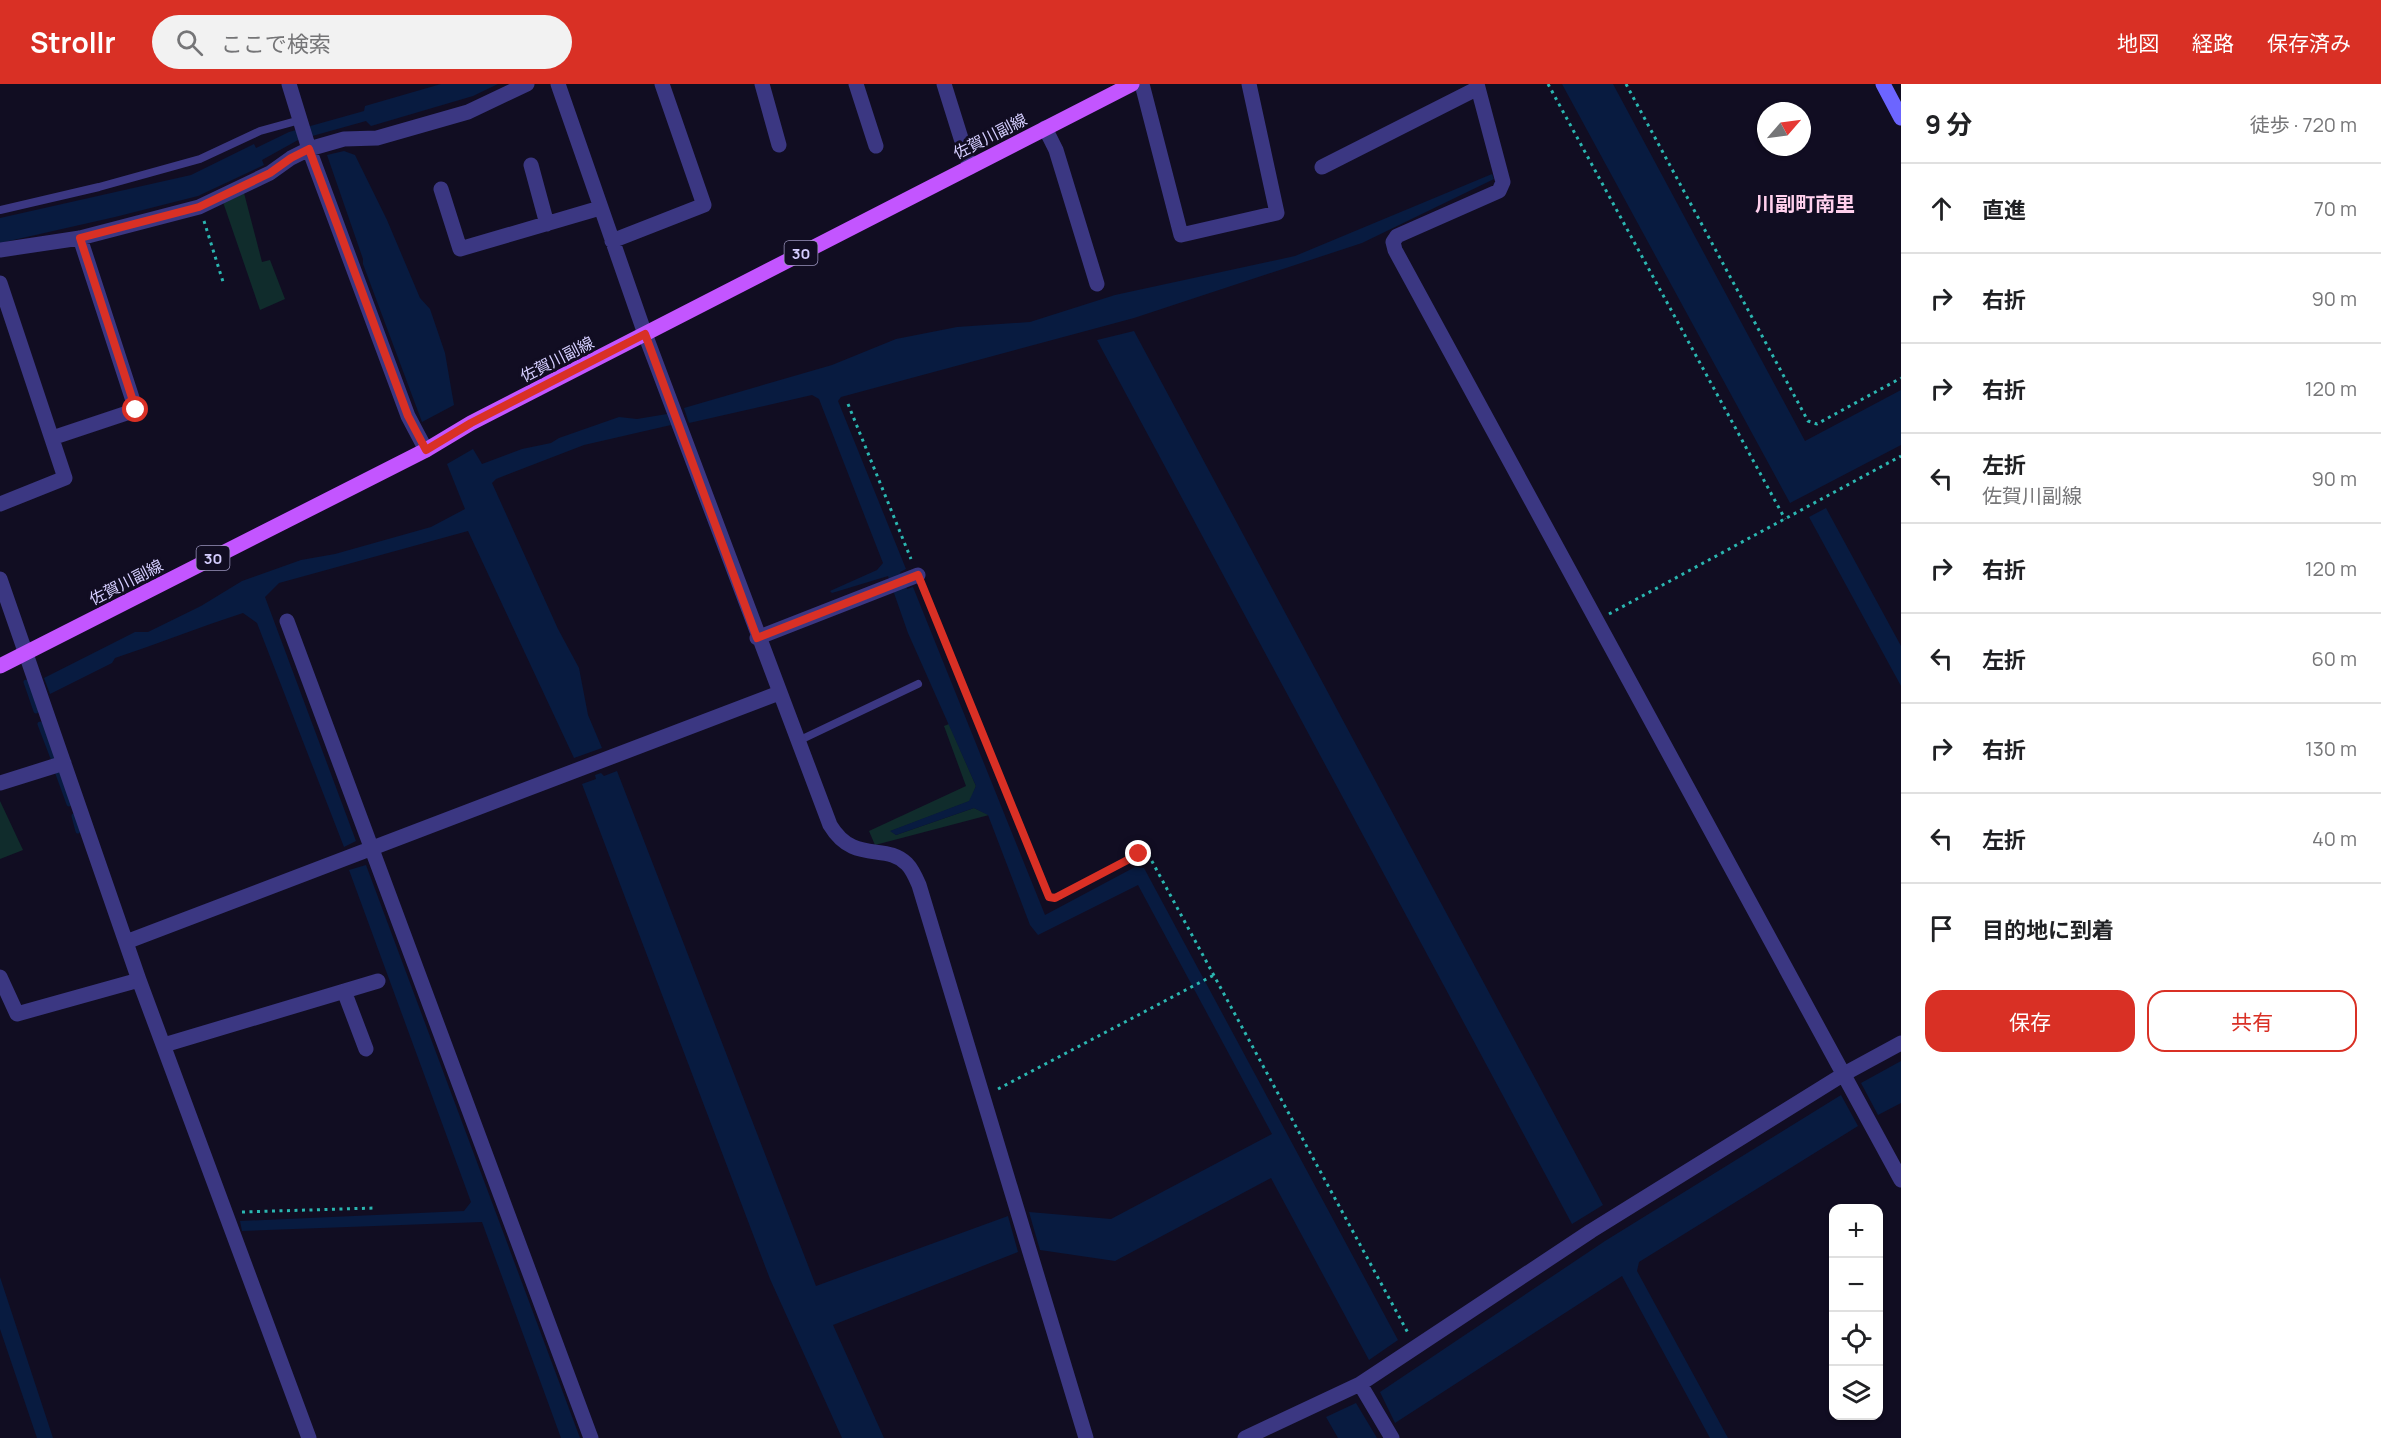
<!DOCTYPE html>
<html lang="ja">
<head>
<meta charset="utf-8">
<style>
  :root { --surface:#fff; --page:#f2f2f2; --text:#202124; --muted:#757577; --line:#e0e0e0; --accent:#d93025 }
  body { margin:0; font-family:Manrope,"Noto Sans JP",sans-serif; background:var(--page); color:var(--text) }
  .controls { position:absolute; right:18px; bottom:18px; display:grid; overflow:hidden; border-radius:12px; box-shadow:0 2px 4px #0004 }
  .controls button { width:54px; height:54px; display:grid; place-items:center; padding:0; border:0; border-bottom:2px solid var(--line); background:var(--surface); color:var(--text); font:30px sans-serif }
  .compass { position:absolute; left:1757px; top:18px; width:54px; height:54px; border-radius:50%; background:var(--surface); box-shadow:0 2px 4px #0004; rotate:62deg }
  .stop { position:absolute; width:18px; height:18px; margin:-14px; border:4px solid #d93025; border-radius:50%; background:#fff }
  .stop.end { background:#d93025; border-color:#fff; box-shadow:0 2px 6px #0008 }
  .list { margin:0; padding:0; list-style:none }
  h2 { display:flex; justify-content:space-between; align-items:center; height:78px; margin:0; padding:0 24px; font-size:26px }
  h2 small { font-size:20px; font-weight:400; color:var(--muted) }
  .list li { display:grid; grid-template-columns:39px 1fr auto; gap:18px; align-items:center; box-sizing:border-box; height:90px; padding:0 24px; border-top:2px solid var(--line) }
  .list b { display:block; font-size:22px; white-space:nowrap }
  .list p { margin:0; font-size:20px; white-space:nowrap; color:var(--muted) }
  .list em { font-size:20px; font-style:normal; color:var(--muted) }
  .actions { display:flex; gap:12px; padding:18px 24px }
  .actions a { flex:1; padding:14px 0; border:2px solid var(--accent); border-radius:18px; text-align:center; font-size:21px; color:var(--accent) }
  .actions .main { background:var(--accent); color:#fff }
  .icon { flex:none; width:33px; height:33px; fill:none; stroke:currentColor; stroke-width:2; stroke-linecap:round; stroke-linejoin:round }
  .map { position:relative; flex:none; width:1901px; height:1354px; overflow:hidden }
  header { display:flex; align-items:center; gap:36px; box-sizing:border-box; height:84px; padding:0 30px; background:var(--accent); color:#fff }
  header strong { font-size:28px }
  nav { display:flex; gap:33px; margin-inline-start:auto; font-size:21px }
  .search { width:420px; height:54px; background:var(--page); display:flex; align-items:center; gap:15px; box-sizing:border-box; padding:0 21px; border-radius:33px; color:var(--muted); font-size:22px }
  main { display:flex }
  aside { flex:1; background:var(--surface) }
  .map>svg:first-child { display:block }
</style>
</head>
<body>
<header>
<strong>Strollr</strong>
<div class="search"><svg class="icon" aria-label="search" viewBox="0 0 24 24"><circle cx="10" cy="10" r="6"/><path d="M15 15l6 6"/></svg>ここで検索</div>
<nav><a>地図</a><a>経路</a><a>保存済み</a></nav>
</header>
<main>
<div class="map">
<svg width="1901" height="1354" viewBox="0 0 1901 1354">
  <rect width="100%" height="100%" fill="#110d22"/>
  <path fill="#102c2c" d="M244 109 262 178 270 176 285 215 260 226 223 118Z
    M949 640 976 702 970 717 891 747 896 751 974 724 989 731 875 761 869 747 966 702 944 642Z
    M0 717 23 766 0 775Z"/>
  <path fill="#081b40" d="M441 0H498L473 12 371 42 366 37 298 56 262 76 264 81 198 112 115 133 0 159V134L191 91 254 60 256 64 289 48 364 27 365 22Z
    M1562 0H1613L1805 357 1901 306V361L1790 419Z
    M344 67 355 71 387 136 420 214 430 225 445 269 454 321 422 338 363 180V175L327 71Z
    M1492 90 1494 95 1362 159 1134 234 841 313 838 317 906 485 900 488 907 505 913 503 1045 831 1135 783 1144 784 1398 1256 1369 1276 1271 1094 1115 1177 1040 1166 1029 1128 1111 1135 1272 1050 1138 801 1038 851 1030 841 988 731 974 724 896 751 890 747 969 717 976 702 908 549 888 492 832 509 830 507 877 486 883 479 819 315 812 311 689 339 684 324 832 281 896 255 957 243 1030 238 1115 211 1295 172Z
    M1134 247 1603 1121 1572 1140 1097 256Z
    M667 330 671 341 584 361 496 395 492 399 558 545 579 584 588 631 602 664 574 674 468 447 279 499 265 513 356 757 344 763 257 539 243 529C199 543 158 560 115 574L112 579 50 610 44 594 135 548H148L201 522 242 497 301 476 335 470 431 443 465 425 447 380 473 365 482 380 522 365 551 359 559 354 619 333 637 335Z
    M1826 424 1901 562V602L1809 433Z
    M617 687 816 1202 1008 1132 1018 1168 833 1241 884 1354H842L770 1195 582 700 596 695 595 691 601 689 604 692Z
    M366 781 580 1354H561L482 1138 242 1147 240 1137 464 1127 471 1118 349 786Z
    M1901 977V1019L1878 1031 1861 999Z
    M1841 1011 1858 1042 1639 1178 1637 1187 1728 1354H1710L1622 1192 1395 1339 1380 1308 1605 1157Z
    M0 1193 53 1354H37L0 1245Z
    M1356 1319 1377 1354H1338L1326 1333Z"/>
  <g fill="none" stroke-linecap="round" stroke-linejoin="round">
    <path stroke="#081b40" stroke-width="5" d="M26 598 36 627
      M40 640 53 674
      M57 687 69 720
      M74 732 78 747"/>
    <path stroke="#2bb6b1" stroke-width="3" stroke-dasharray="3 4.5" stroke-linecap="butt" d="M1548 0 1785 435
      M1626 0 1808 337 1817 340 1901 294
      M204 137 224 201
      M848 320 911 475
      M924 506 1049 813 1055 815 1139 770H1148L1408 1249
      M1609 530 1901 372
      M998 1005 1214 891
      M242 1128 375 1124"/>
    <path stroke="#3b3782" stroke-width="8" d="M0 126 99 103 200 75 260 47 300 36
      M798 657 918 600"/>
    <path stroke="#3b3782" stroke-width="15" d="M289 0 309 65 408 332 426 366
      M558 0 645 250 830 741C854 781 886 758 907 780 912 785 916 794 919 801L1086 1354
      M762 0 779 61
      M856 0 876 62
      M944 0 970 83
      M1142 0 1181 151 1277 129 1249 0
      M1477 0 1503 98 1499 107 1397 152 1393 158 1395 166 1901 1096
      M1045 44 1056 66 1097 200
      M531 81 547 140
      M1322 83 1478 4
      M441 105 460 165 600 124
      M612 157 704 121 662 0
      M0 166 80 154 199 123 270 89 291 74 309 65 344 55 377 54 468 28 527 0
      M0 199 65 394 0 420
      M52 354 136 326 80 154
      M0 495 139 896 309 1354
      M287 537 591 1354
      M757 554 918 491
      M0 699 64 679
      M126 858 779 609
      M0 893 17 930 139 896
      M344 907 366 965
      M164 961 378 897
      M1360 1300 1392 1354
      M1245 1354 1360 1300 1591 1147 1844 990 1901 959"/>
    <path stroke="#6c65ff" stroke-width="15" d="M1883 0 1901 34"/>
    <path stroke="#c355ff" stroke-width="15" d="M0 582 426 366 471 339 1132 0"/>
  </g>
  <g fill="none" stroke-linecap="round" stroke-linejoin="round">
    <path stroke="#d93025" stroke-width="8" d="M136 326 80 154 199 123 270 89 291 74 309 65 408 332 426 366 471 339 645 250 757 554 918 491 1049 813 1055 814 1139 770"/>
  </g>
  <g text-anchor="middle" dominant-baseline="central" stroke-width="6" stroke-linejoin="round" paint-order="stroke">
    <g fill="#110d22" stroke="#9a94bd" stroke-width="1.5">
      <rect x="784.5" y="157" width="33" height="24" rx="4.5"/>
      <rect x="196.5" y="462" width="33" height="24" rx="4.5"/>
    </g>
    <g font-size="15" font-weight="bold" fill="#d5ceff">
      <text x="801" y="169">30</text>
      <text x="213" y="474">30</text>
    </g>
    <g font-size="16" fill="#d5ceff" stroke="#110d22">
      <text transform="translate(990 52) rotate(-27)">佐賀川副線</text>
      <text transform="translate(557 275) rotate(-27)">佐賀川副線</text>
      <text transform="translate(126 498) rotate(-27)">佐賀川副線</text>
    </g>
    <g font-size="20" font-weight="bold" fill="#ffd0ed" stroke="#110d22">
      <text x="1805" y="119">川副町南里</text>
    </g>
  </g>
</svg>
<div class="controls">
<button>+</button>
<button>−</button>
<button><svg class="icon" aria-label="locate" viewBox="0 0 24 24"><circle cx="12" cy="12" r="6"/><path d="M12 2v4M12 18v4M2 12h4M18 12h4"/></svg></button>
<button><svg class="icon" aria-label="layers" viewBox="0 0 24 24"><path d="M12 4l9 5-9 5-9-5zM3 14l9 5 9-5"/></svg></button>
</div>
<svg class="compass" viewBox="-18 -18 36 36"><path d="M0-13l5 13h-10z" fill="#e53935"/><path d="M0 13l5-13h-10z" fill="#757577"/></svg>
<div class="stop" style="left:136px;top:326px"></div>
<div class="stop end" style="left:1139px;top:770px"></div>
</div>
<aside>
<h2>9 分<small>徒歩 · 720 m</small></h2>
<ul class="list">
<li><svg class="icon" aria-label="ahead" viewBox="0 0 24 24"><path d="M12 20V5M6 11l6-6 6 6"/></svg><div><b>直進</b></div><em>70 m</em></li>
<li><svg class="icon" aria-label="right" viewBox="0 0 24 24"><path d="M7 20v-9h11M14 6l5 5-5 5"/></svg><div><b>右折</b></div><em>90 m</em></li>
<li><svg class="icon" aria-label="right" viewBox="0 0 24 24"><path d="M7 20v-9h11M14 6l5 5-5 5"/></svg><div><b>右折</b></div><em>120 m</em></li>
<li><svg class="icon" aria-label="left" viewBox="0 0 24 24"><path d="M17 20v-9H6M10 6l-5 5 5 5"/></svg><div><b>左折</b><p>佐賀川副線</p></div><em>90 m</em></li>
<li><svg class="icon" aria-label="right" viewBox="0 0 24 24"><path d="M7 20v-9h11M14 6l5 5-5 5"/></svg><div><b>右折</b></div><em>120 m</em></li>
<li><svg class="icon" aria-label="left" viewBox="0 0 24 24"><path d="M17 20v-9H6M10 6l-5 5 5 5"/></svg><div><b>左折</b></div><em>60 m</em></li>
<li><svg class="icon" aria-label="right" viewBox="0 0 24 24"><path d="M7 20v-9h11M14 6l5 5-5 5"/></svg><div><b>右折</b></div><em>130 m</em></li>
<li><svg class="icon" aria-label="left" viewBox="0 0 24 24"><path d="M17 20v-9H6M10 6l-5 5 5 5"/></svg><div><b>左折</b></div><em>40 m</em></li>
<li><svg class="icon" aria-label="arrive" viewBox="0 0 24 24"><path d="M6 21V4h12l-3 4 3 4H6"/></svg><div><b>目的地に到着</b></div></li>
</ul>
<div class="actions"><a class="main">保存</a><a>共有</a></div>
</aside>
</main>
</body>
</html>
